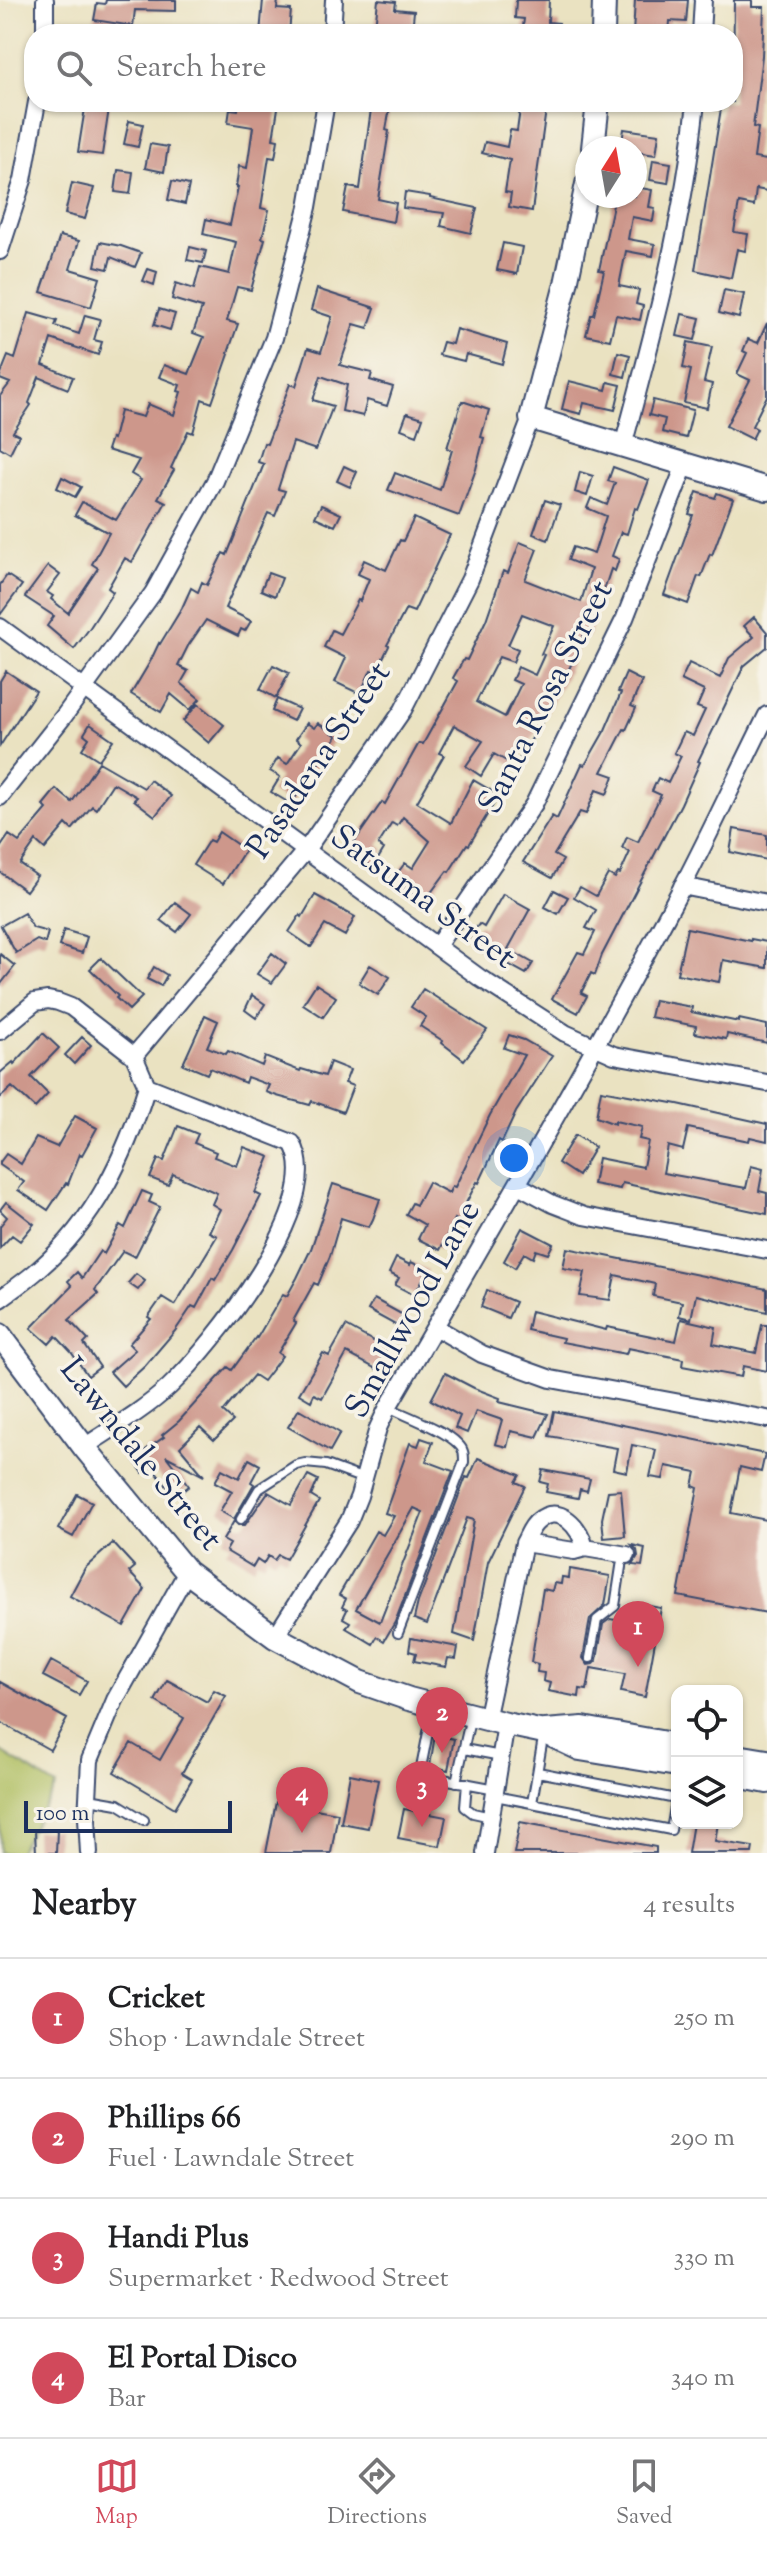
<!DOCTYPE html>
<html lang="en">
<head>
<meta charset="utf-8">
<style>
  :root { --surface:#fff; --page:#f2f2f2; --text:#202124; --muted:#757577; --line:#e0e0e0; --accent:#d1495b }
  body { margin:0; font-family:"Sorts Mill Goudy",serif; background:var(--page); color:var(--text) }
  .controls { position:absolute; right:24px; bottom:24px; display:grid; overflow:hidden; border-radius:16px; box-shadow:0 2px 6px #0004 }
  .controls button { width:72px; height:72px; display:grid; place-items:center; padding:0; border:0; border-bottom:2px solid var(--line); background:var(--surface); color:var(--text); font:40px sans-serif }
  .compass { position:absolute; left:575px; top:136px; width:72px; height:72px; border-radius:50%; background:var(--surface); box-shadow:0 2px 6px #0004; rotate:11deg }
  .scale { position:absolute; left:24px; bottom:20px; width:208px; box-sizing:border-box; padding-left:8px; border:4px solid #1b2f5e; border-top:0; font-size:22px; line-height:28px; white-space:nowrap; color:#1b2f5e; -webkit-text-stroke:6px #f7f3e8; paint-order:stroke }
  .you { position:absolute; left:514px; top:1158px; width:28px; height:28px; margin:-20px; border:6px solid #fff; border-radius:50%; background:#1a73e8; box-shadow:0 0 0 12px #1a73e833 }
  .badge { display:grid; place-items:center; width:52px; height:52px; border-radius:50%; background:var(--accent); color:#fff; font-size:26px; font-weight:700 }
  .pin { position:absolute; translate:-50% -66px; filter:drop-shadow(0 2px 4px #0008) }
  .pin::after { content:''; position:absolute; top:42px; width:28px; height:24px; background:inherit; clip-path:polygon(0 0,100% 0,50% 100%) }
  .list { margin:0; padding:0; list-style:none }
  h2 { display:flex; justify-content:space-between; align-items:center; height:104px; margin:0; padding:0 32px; font-size:34px }
  h2 small { font-size:26px; font-weight:400; color:var(--muted) }
  .list li { display:grid; grid-template-columns:52px 1fr auto; gap:24px; align-items:center; box-sizing:border-box; height:120px; padding:0 32px; border-top:2px solid var(--line) }
  .list b { display:block; font-size:30px; white-space:nowrap }
  .list p { margin:0; font-size:26px; white-space:nowrap; color:var(--muted) }
  .list em { font-size:26px; font-style:normal; color:var(--muted) }
  .icon { flex:none; width:44px; height:44px; fill:none; stroke:currentColor; stroke-width:2; stroke-linecap:round; stroke-linejoin:round }
  .map { position:relative; flex:none; width:767px; height:1853px; overflow:hidden }
  .search { position:absolute; background:var(--surface); box-shadow:0 2px 6px #0004; left:24px; right:24px; top:24px; height:88px; display:flex; align-items:center; gap:20px; box-sizing:border-box; padding:0 28px; border-radius:32px; color:var(--muted); font-size:30px }
  .sheet { height:584px; background:var(--surface) }
  nav { display:flex; justify-content:space-around; align-items:center; box-sizing:border-box; height:112px; border-top:2px solid var(--line); background:var(--surface); font-size:22px; color:var(--muted) }
  nav a { display:grid; justify-items:center; gap:4px }
  nav .on { color:var(--accent) }
  .map>svg:first-child { display:block }
</style>
</head>
<body>
<div class="map">
<svg width="767" height="1853" viewBox="0 0 767 1853">
  <rect width="100%" height="100%" fill="#f7f3e8"/>
  <filter id="ink" filterUnits="userSpaceOnUse"><feTurbulence type="fractalNoise" baseFrequency=".0125" numOctaves="2"/><feDisplacementMap in="SourceGraphic" scale="16" xChannelSelector="R" yChannelSelector="G"/><feConvolveMatrix kernelMatrix="1 2 1 2 8 2 1 2 1" color-interpolation-filters="sRGB"/></filter>
  <filter id="wash" filterUnits="userSpaceOnUse"><feTurbulence type="fractalNoise" baseFrequency=".006" numOctaves="4" result="noise"/><feDisplacementMap in="SourceGraphic" scale="32" xChannelSelector="R" yChannelSelector="G"/><feGaussianBlur stdDeviation="1.8" result="paint"/><feColorMatrix in="noise" values="0 0 0 0 0 0 0 0 0 0 0 0 0 0 0 0 0 1.4 0 .05"/><feComposite in="paint" operator="in"/></filter>
  <g filter="url(#wash)">
    <rect width="100%" height="100%" fill="#eae2c1"/>
    <path fill="#aebd5f" stroke="#64765e" stroke-width="2" d="M0 1751 56 1786 18 1853H0Z"/>
    <g id="blocks">
      <path fill="#cd978b" fill-rule="evenodd" d="M106 0H176V11L135 10 133 26 94 20 97 3 105 4Z
        M263 0H278L277 9 291 10 289 34H260Z
        M378 0 396 2 395 9 414 11 412 32 375 28Z
        M516 0H549L548 22 559 23 558 34H522L524 19 515 18Z
        M635 0H688L686 22 670 21 669 34H633Z
        M734 0H752V7H764L762 56 753 127 758 128 754 158 767 160V191L756 189 754 206 739 203 734 232 748 234 745 251 737 249 731 278 695 270 722 102H733Z
        M86 102H110L102 155 78 152Z
        M239 102H279L273 139 278 140 275 158 269 157 261 208 269 210 262 238 265 239 251 290 237 287 227 321 238 324 228 353 229 354 212 403 202 399 193 433 188 431 171 468 174 470 158 498 166 502 132 562 125 558 108 588 113 592 89 629 74 649 47 626 54 616 25 597 48 566 60 575 47 592 53 596 51 599 68 613 98 568 92 564 109 533 75 515 82 502 116 520 141 480 131 474 139 460 107 450 111 438 113 439 120 411 143 417 148 404 174 415 181 392 178 391 180 385 159 377 164 365 189 374 204 337 193 333 202 308 172 299 176 283 194 289 200 267 229 274 236 242 203 234 206 219 230 225 238 187H236L239 166 247 168 253 127 228 123 230 109 238 110Z
        M372 102H391L386 130 389 131 378 199 396 203 393 222 343 212 348 187 360 189Z
        M521 102H547L532 211 509 207 511 193 505 192 510 160 482 153 485 142 507 147 510 130 517 131Z
        M129 121 143 124 138 147 124 144Z
        M624 129 659 134 656 155 635 152V148H621Z
        M150 144 168 147 164 172 145 168Z
        M653 160 671 163 668 183 650 180Z
        M118 170 133 172 130 194 115 192Z
        M172 181 189 185 185 204 168 200Z
        M72 183 94 188 85 219 65 214Z
        M635 187 652 190 649 207 655 208 653 221 632 217 628 239 655 244 653 256 626 251 619 286 639 290 636 304 643 306 640 320 616 315 610 340 586 335 591 315H594L604 271 599 270 615 196H635Z
        M405 192 430 196V198L477 208 471 233 441 226 444 213 403 208Z
        M60 236 79 241 70 269 100 278 91 307 41 292Z
        M100 242 121 246 141 253 135 267 111 257 108 269 95 266Z
        M503 243 522 247 517 274 497 270Z
        M190 247 206 251 203 263 187 260Z
        M148 269 157 272 154 285 143 281Z
        M317 289 375 308 368 328 354 324 340 365 372 373 370 380 393 387 387 406 367 400 363 416 342 411 347 385 321 376 313 400 333 406 316 450 293 442 278 489 285 491 275 516 268 513 225 608 251 621 245 631 241 629 238 636 206 620 188 646 178 666 188 671 181 683 200 699 190 710 171 694 161 712 131 694 150 662 159 643 160 644 182 608 191 588 198 592 202 582 207 585 223 553 227 555 264 464 258 462 264 443 267 444 290 384 296 386 308 348 321 352 332 317 311 310Z
        M724 290 744 294 739 318 719 313Z
        M159 309 175 314 170 330 154 325Z
        M29 313 57 321 55 326 79 334 85 315 100 319 94 340 102 342 98 355 51 339 43 365 73 377 68 389 39 377 29 403 31 405 13 432 19 435 10 453 0 447V396L10 383 0 379V376L8 356 15 359Z
        M682 314 700 318 695 340 677 336Z
        M767 323V396L752 426 757 429 752 439 726 426 750 380 737 374 747 353 743 351 748 339 758 343Z
        M456 329 507 344 502 364 466 354 464 361 439 355 443 342 452 344Z
        M688 342 712 347 704 382 712 384 707 408 684 403 691 370 683 368Z
        M618 352 630 355 625 377 613 374Z
        M569 381 606 390 608 382 621 385 615 410 584 403 581 414 562 409Z
        M653 400 693 410 686 438 662 432 665 419 649 415Z
        M462 401 489 410 481 437 484 438 476 469 459 516 388 490 395 473 440 490 452 450 447 448Z
        M407 413 423 418 417 435 401 429Z
        M344 466 357 472 350 487 337 481Z
        M613 467 649 480 638 509 635 508 627 534 621 532 612 556 619 559 615 571 611 569 588 638 583 636 567 674 542 722 515 766 494 754 481 776 466 766 483 741 454 725 439 753 444 755 417 802 451 823 473 780 499 795 469 845 467 844 449 872 447 871 424 902 393 879 405 863 413 868 430 841 403 817 397 826 392 823 378 845 384 849 373 867 348 851 382 802 385 804 419 743 423 744 458 681 453 678 464 659 467 660 486 620 503 571 508 573 520 542 537 549 525 580 581 602 591 569 568 560 573 547 594 554 606 516 587 508 591 498 607 505 615 483 608 481ZM522 614 554 626 541 654 544 655 535 675 518 667 512 680 521 684 505 717 476 702 499 657 513 662 518 649 508 645Z
        M580 472 593 476 587 496 575 492Z
        M62 477 81 487 75 497 57 488Z
        M697 492 715 498 717 493 733 499 712 555 710 554 701 577 698 576 688 604 664 595 693 515 689 514Z
        M545 500 560 505 548 540 533 534Z
        M321 505 341 514 335 526 315 517Z
        M414 518 450 535 414 612 406 609 387 645 389 646 376 672 371 670 360 694 335 682 346 658 324 647 332 630 340 634 358 600 360 601 369 579 358 574 364 560 386 570 400 540 403 541Z
        M268 573 282 578 275 596 261 590Z
        M7 575 22 585 0 615V585Z
        M754 617 767 632V647L744 666 698 761 700 762 681 804 602 955 595 975 591 973 581 993 587 996 578 1013 552 999 578 952 584 954 595 932 586 928 596 910 574 897 580 887 596 896 608 874 615 878 618 873 620 874 630 852 622 848 627 837 638 842 661 795 652 791 658 778 668 783 681 756 674 753 684 732 693 736 705 710 697 707 704 691 681 680 689 663 720 678 729 658 754 637 744 626Z
        M273 665 289 673 276 698 260 689Z
        M6 671 36 691 0 746V681Z
        M626 673 642 681 631 706 636 708 626 730 624 729 602 772 614 776 607 794 596 790 586 814 580 812 554 855 563 860 552 878 523 862 552 816 557 819 582 764 585 765 605 730 621 693 618 692Z
        M277 699 299 709 293 721 272 711Z
        M198 704 224 725 209 743 183 721Z
        M307 723 314 728 318 723 337 736 291 804 271 792 280 777 270 771 278 758 287 764 301 743 296 739Z
        M90 724 113 740 99 760 82 749 89 738 84 734Z
        M99 762 144 788 150 780 171 796 155 816 134 800 137 797 113 783 96 809 92 806 72 830 66 824 45 849 36 841 20 864 37 876 26 891 0 872V848L9 835 19 842 47 809 43 805 56 789 72 802Z
        M734 829 767 835V860L730 852Z
        M219 832 245 850 223 884 193 865 209 840 213 842Z
        M554 890 568 897 558 914 545 907Z
        M503 894 530 909 508 949 533 963 526 974 497 958 495 960 467 941 479 924 484 927Z
        M315 895 355 917 345 936 325 925 311 947 289 932 300 915 302 917Z
        M175 902 191 914 177 932 161 920Z
        M24 913 33 928 48 932 45 943 37 940 16 953 1 926Z
        M687 928 751 941V939L767 942V968L723 960 719 982 677 974Z
        M64 930 87 937 82 953 59 946Z
        M272 953 286 964 272 983 257 974Z
        M0 954 15 966 0 985Z
        M101 958 142 997 129 1010 116 998 118 996 90 969Z
        M370 965 390 977 378 995 359 983Z
        M154 967 167 975 161 986 147 979Z
        M316 984 336 997 323 1017 303 1004Z
        M423 989 487 1030 464 1060 442 1043 443 1041 420 1026 426 1017 411 1007Z
        M252 995 265 1004 256 1018 245 1010Z
        M654 1000 692 1007 691 1012 739 1022V1019L767 1025V1043L727 1034 726 1039 695 1033 696 1026 650 1017Z
        M205 1015 218 1021 207 1047 226 1054 228 1051 262 1066 265 1057 300 1071 301 1069 325 1076 330 1062 350 1070 345 1083 353 1086 343 1112 312 1101 310 1105 277 1096 266 1092 269 1085 247 1077 245 1083 210 1068 207 1074 183 1064Z
        M43 1033 59 1048 31 1077 48 1094 35 1108 12 1087 0 1098V1073L13 1062 14 1064Z
        M509 1035 524 1040 552 1056 516 1112 502 1142 499 1140 479 1183 477 1182 466 1203 469 1204 460 1222 455 1219 440 1250 418 1239 425 1225 406 1214 412 1203 416 1205 428 1182 449 1193 452 1186 455 1187 490 1115 524 1055 504 1048Z
        M82 1037 91 1045 74 1064 65 1055Z
        M601 1090 678 1104 767 1124V1141L750 1137 749 1141 688 1128 683 1150 668 1146 663 1173 746 1188 751 1166 763 1169 759 1191 767 1193V1214L622 1183 620 1189 593 1184 598 1158 643 1167 648 1141 639 1139 642 1127 615 1121V1124L596 1117Z
        M75 1116 97 1128 82 1155 80 1154 68 1184 66 1183 48 1210 18 1190 24 1182 0 1165V1162L6 1154 21 1164 36 1138 57 1147Z
        M178 1126 198 1134 194 1143 216 1152 214 1157 237 1166 244 1147 270 1157 255 1193 261 1196 233 1250 215 1280 212 1278 196 1308 192 1306 175 1331 145 1366 123 1386 110 1372 135 1350 129 1344 151 1319 148 1317 162 1297 175 1305 217 1236 209 1232 220 1209 212 1204 217 1193 173 1174 168 1185 150 1178 158 1159 164 1161Z
        M575 1135 595 1147 578 1176 558 1163Z
        M333 1184 380 1199 373 1219 369 1227 341 1218 330 1256 318 1285 314 1283 293 1321 296 1323 278 1353 282 1356 263 1381 254 1375 223 1412 233 1421 214 1440 200 1427 180 1447 204 1476 166 1456 189 1486 175 1497 152 1467 143 1473 133 1459 164 1437 162 1435 179 1421 228 1367 232 1370 256 1337 257 1338 283 1294 287 1296 297 1278 311 1249Z
        M142 1191 152 1195 149 1202 160 1207 135 1257 123 1251 95 1290 98 1294 69 1320 88 1340 84 1344 100 1367 88 1376 71 1352 56 1336 49 1344 31 1328 72 1286 68 1281 77 1272 82 1278 100 1251 104 1254 120 1225 125 1228Z
        M6 1202 34 1224 20 1241 12 1235 0 1248V1226L7 1217 0 1210Z
        M522 1228 553 1244 548 1254 536 1250 533 1258 524 1253 515 1268 504 1261Z
        M567 1248 767 1289V1312L696 1295 691 1319 679 1316 682 1302 653 1296 655 1284 615 1275 610 1300 580 1296 585 1272 563 1268Z
        M396 1258 410 1265 411 1262 428 1270 414 1295 395 1285 399 1278 389 1273Z
        M136 1274 145 1281 138 1290 128 1283Z
        M487 1290 515 1302 508 1318 481 1307Z
        M374 1299 403 1315 397 1326 368 1310Z
        M531 1311 606 1330 607 1327 676 1341 681 1319 716 1327 713 1344 756 1353 762 1325H767V1371L743 1366 741 1377 682 1366 683 1359 628 1348 626 1354 562 1342 563 1338 527 1330Z
        M346 1326 387 1349 376 1369 347 1353 322 1398 314 1394 311 1401 299 1394 323 1353 329 1356Z
        M445 1373 474 1388 500 1398 499 1402 548 1414 537 1437 511 1431 507 1447 495 1444 502 1420 476 1411 467 1433 455 1428 460 1416 431 1400Z
        M299 1409 340 1433 330 1451 288 1427Z
        M554 1411 765 1454 761 1472 740 1467 731 1513 767 1520V1613L678 1596 698 1488 693 1486 696 1472 666 1466 663 1479 650 1477 656 1450 632 1445 627 1472 613 1469 617 1448 549 1436Z
        M421 1438 433 1442 426 1461 453 1471 395 1622 384 1641 377 1637 373 1644 346 1628 350 1622 343 1618 347 1610 342 1607 346 1599 339 1595 376 1531 383 1535 394 1516 385 1513 410 1443 418 1446ZM414 1508 423 1512 380 1622 356 1609Z
        M478 1458 520 1475 516 1482 525 1486 488 1562 474 1641 454 1634 474 1520 467 1518 427 1624 414 1619 418 1602 466 1477 469 1478Z
        M249 1459 260 1465 251 1482 254 1484 234 1519 220 1511 232 1491 215 1482 222 1469 239 1478Z
        M543 1470 590 1479 587 1491 580 1489 578 1498 546 1492 548 1484 540 1482Z
        M308 1475 318 1480 311 1496 319 1501 286 1559 278 1555 274 1560 268 1556 263 1564 257 1560 253 1567 226 1551 230 1544 223 1540 234 1521 238 1525H245L268 1492 291 1505Z
        M621 1490 625 1536 604 1538 602 1519 608 1491Z
        M77 1494 92 1502 73 1537 58 1529Z
        M113 1543 135 1567 129 1572 145 1589 124 1626 70 1596 85 1568Z
        M632 1545 645 1548 642 1566 632 1565 638 1556 637 1550Z
        M570 1569 610 1576 605 1605 590 1619 583 1658 588 1665 593 1664 597 1660 603 1624 610 1619 634 1623 637 1604 661 1608 645 1697 621 1692 625 1674 591 1668 587 1690 580 1689 579 1697 548 1691 550 1683 543 1681 544 1673 537 1672 538 1664 531 1662 543 1589 552 1591 554 1583 561 1584 562 1577 569 1578Z
        M411 1638 458 1647 456 1659 448 1658 446 1667 414 1661 416 1653 409 1651Z
        M51 1661 87 1681 79 1695 43 1676Z
        M167 1680 207 1702 214 1690 226 1696 182 1773 192 1779 175 1808 114 1772 131 1743 160 1760 184 1718 155 1701Z
        M0 1682 67 1719 50 1750 0 1722Z
        M435 1735 454 1739 448 1770 430 1766Z
        M350 1774 378 1780 368 1828 341 1823Z
        M276 1802 338 1813 331 1853H266Z
        M404 1809 446 1817 440 1846 398 1838Z
        M520 1822 656 1847V1853H514Z
        M693 1823H718L715 1841 753 1847 752 1853H688Z
        M57 1830 56 1853H36L35 1831Z"/>
    </g>
  </g>
  <g filter="url(#ink)">
    <use href="#blocks" fill-opacity="0" stroke="#3a4a6d" stroke-width="2"/>
    <g fill="none" stroke-linecap="round" stroke-linejoin="round">
      <defs>
        <path id="lane" d="M388 1407C406 1416 445 1430 458 1444 464 1449 464 1455 464 1462L398 1633
          M241 1519 259 1489 296 1465 305 1463 326 1465 364 1479
          M590 1658 597 1620 615 1606 623 1554
          M433 1707 420 1773 427 1776 496 1789
          M464 1749 501 1756
          M538 1772 676 1799
          M456 1782 471 1716
          M467 1783 465 1807 473 1813 491 1817
          M495 1796 671 1830 677 1796
          M89 1799 118 1804 144 1820
          M532 1803 544 1732"/>
        <path id="street" d="M45 34V0
          M332 34 334 0
          M701 34 703 0
          M0 251 23 180 37 102
          M623 446C654 331 684 221 696 102
          M0 627 480 978 565 1033 614 1055 767 1083
          M0 797 64 716 153 593 215 481 274 338 308 207 326 102
          M682 886 767 903
          M437 946 534 804 625 618 685 465
          M0 1031 35 1002 48 1000 58 1002 71 1007 134 1056 147 1086C126 1155 95 1221 39 1269 27 1280 13 1289 0 1299
          M134 1056 306 850 403 710 470 579 531 418
          M518 1185 553 1204 584 1216 767 1250
          M435 1327 482 1354 551 1379 767 1419
          M84 1447C113 1428 144 1410 169 1387 212 1346 328 1203 292 1143L147 1086
          M524 1543 574 1551 585 1548 627 1555
          M275 1637 349 1521 359 1496 378 1428 388 1407C488 1236 588 1064 681 889 711 832 738 773 767 715
          M486 1720 524 1543C528 1536 531 1526 538 1521 559 1502 581 1528 585 1548
          M89 1853 87 1818 90 1760 115 1700 187 1572
          M485 1853 506 1724"/>
        <path id="secondary" d="M603 34 604 0
          M593 148 598 102
          M587 184 566 284 531 418 767 489
          M0 1335 84 1447 187 1572 275 1637 360 1682 409 1699 506 1724 544 1732 580 1749 677 1765
          M545 1731 583 1728 677 1745
          M737 1756 767 1761
          M737 1776 767 1782"/>
      </defs>
      <use href="#lane" stroke="#3a4a6d" stroke-width="12"/>
      <use href="#street" stroke="#3a4a6d" stroke-width="20"/>
      <use href="#secondary" stroke="#3a4a6d" stroke-width="26"/>
      <use href="#lane" stroke="#fff" stroke-width="8"/>
      <use href="#street" stroke="#fff" stroke-width="16"/>
      <use href="#secondary" stroke="#fff" stroke-width="22"/>
    </g>
  </g>
  <g text-anchor="middle" dominant-baseline="central" stroke-width="7" stroke-linejoin="round" paint-order="stroke">
    <g font-size="34" fill="#1b2f5e" stroke="#f7f3e8">
      <text transform="translate(547 698) rotate(-63)">Santa Rosa Street</text>
      <text transform="translate(320 761) rotate(-56)">Pasadena Street</text>
      <text transform="translate(422 898) rotate(36)">Satsuma Street</text>
      <text transform="translate(414 1310) rotate(-61)">Smallwood Lane</text>
      <text transform="translate(140 1455) rotate(51)">Lawndale Street</text>
    </g>
  </g>
</svg>
<div class="controls">
<button><svg class="icon" aria-label="locate" viewBox="0 0 24 24"><circle cx="12" cy="12" r="6"/><path d="M12 2v4M12 18v4M2 12h4M18 12h4"/></svg></button>
<button><svg class="icon" aria-label="layers" viewBox="0 0 24 24"><path d="M12 4l9 5-9 5-9-5zM3 14l9 5 9-5"/></svg></button>
</div>
<svg class="compass" viewBox="-18 -18 36 36"><path d="M0-13l5 13h-10z" fill="#e53935"/><path d="M0 13l5-13h-10z" fill="#757577"/></svg>
<div class="scale">100 m</div>
<div class="you"></div>
<div class="pin badge" style="left:638px;top:1667px">1</div>
<div class="pin badge" style="left:442px;top:1753px">2</div>
<div class="pin badge" style="left:422px;top:1827px">3</div>
<div class="pin badge" style="left:302px;top:1833px">4</div>
<div class="search"><svg class="icon" aria-label="search" viewBox="0 0 24 24"><circle cx="10" cy="10" r="6"/><path d="M15 15l6 6"/></svg>Search here</div>
</div>
<section class="sheet">
<h2>Nearby<small>4 results</small></h2>
<ul class="list">
<li><span class="badge">1</span><div><b>Cricket</b><p>Shop · Lawndale Street</p></div><em>250 m</em></li>
<li><span class="badge">2</span><div><b>Phillips 66</b><p>Fuel · Lawndale Street</p></div><em>290 m</em></li>
<li><span class="badge">3</span><div><b>Handi Plus</b><p>Supermarket · Redwood Street</p></div><em>330 m</em></li>
<li><span class="badge">4</span><div><b>El Portal Disco</b><p>Bar</p></div><em>340 m</em></li>
</ul>
</section>
<nav>
<a class="on"><svg class="icon" aria-label="map" viewBox="0 0 24 24"><path d="M3 6l6-2 6 2 6-2v14l-6 2-6-2-6 2zM9 4v14M15 6v14"/></svg>Map</a>
<a><svg class="icon" aria-label="directions" viewBox="0 0 24 24"><path d="M12 3l9 9-9 9-9-9zM9 14v-3h6M13 9l2 2-2 2"/></svg>Directions</a>
<a><svg class="icon" aria-label="saved" viewBox="0 0 24 24"><path d="M7 4h10v16l-5-4-5 4z"/></svg>Saved</a>
</nav>
</body>
</html>
